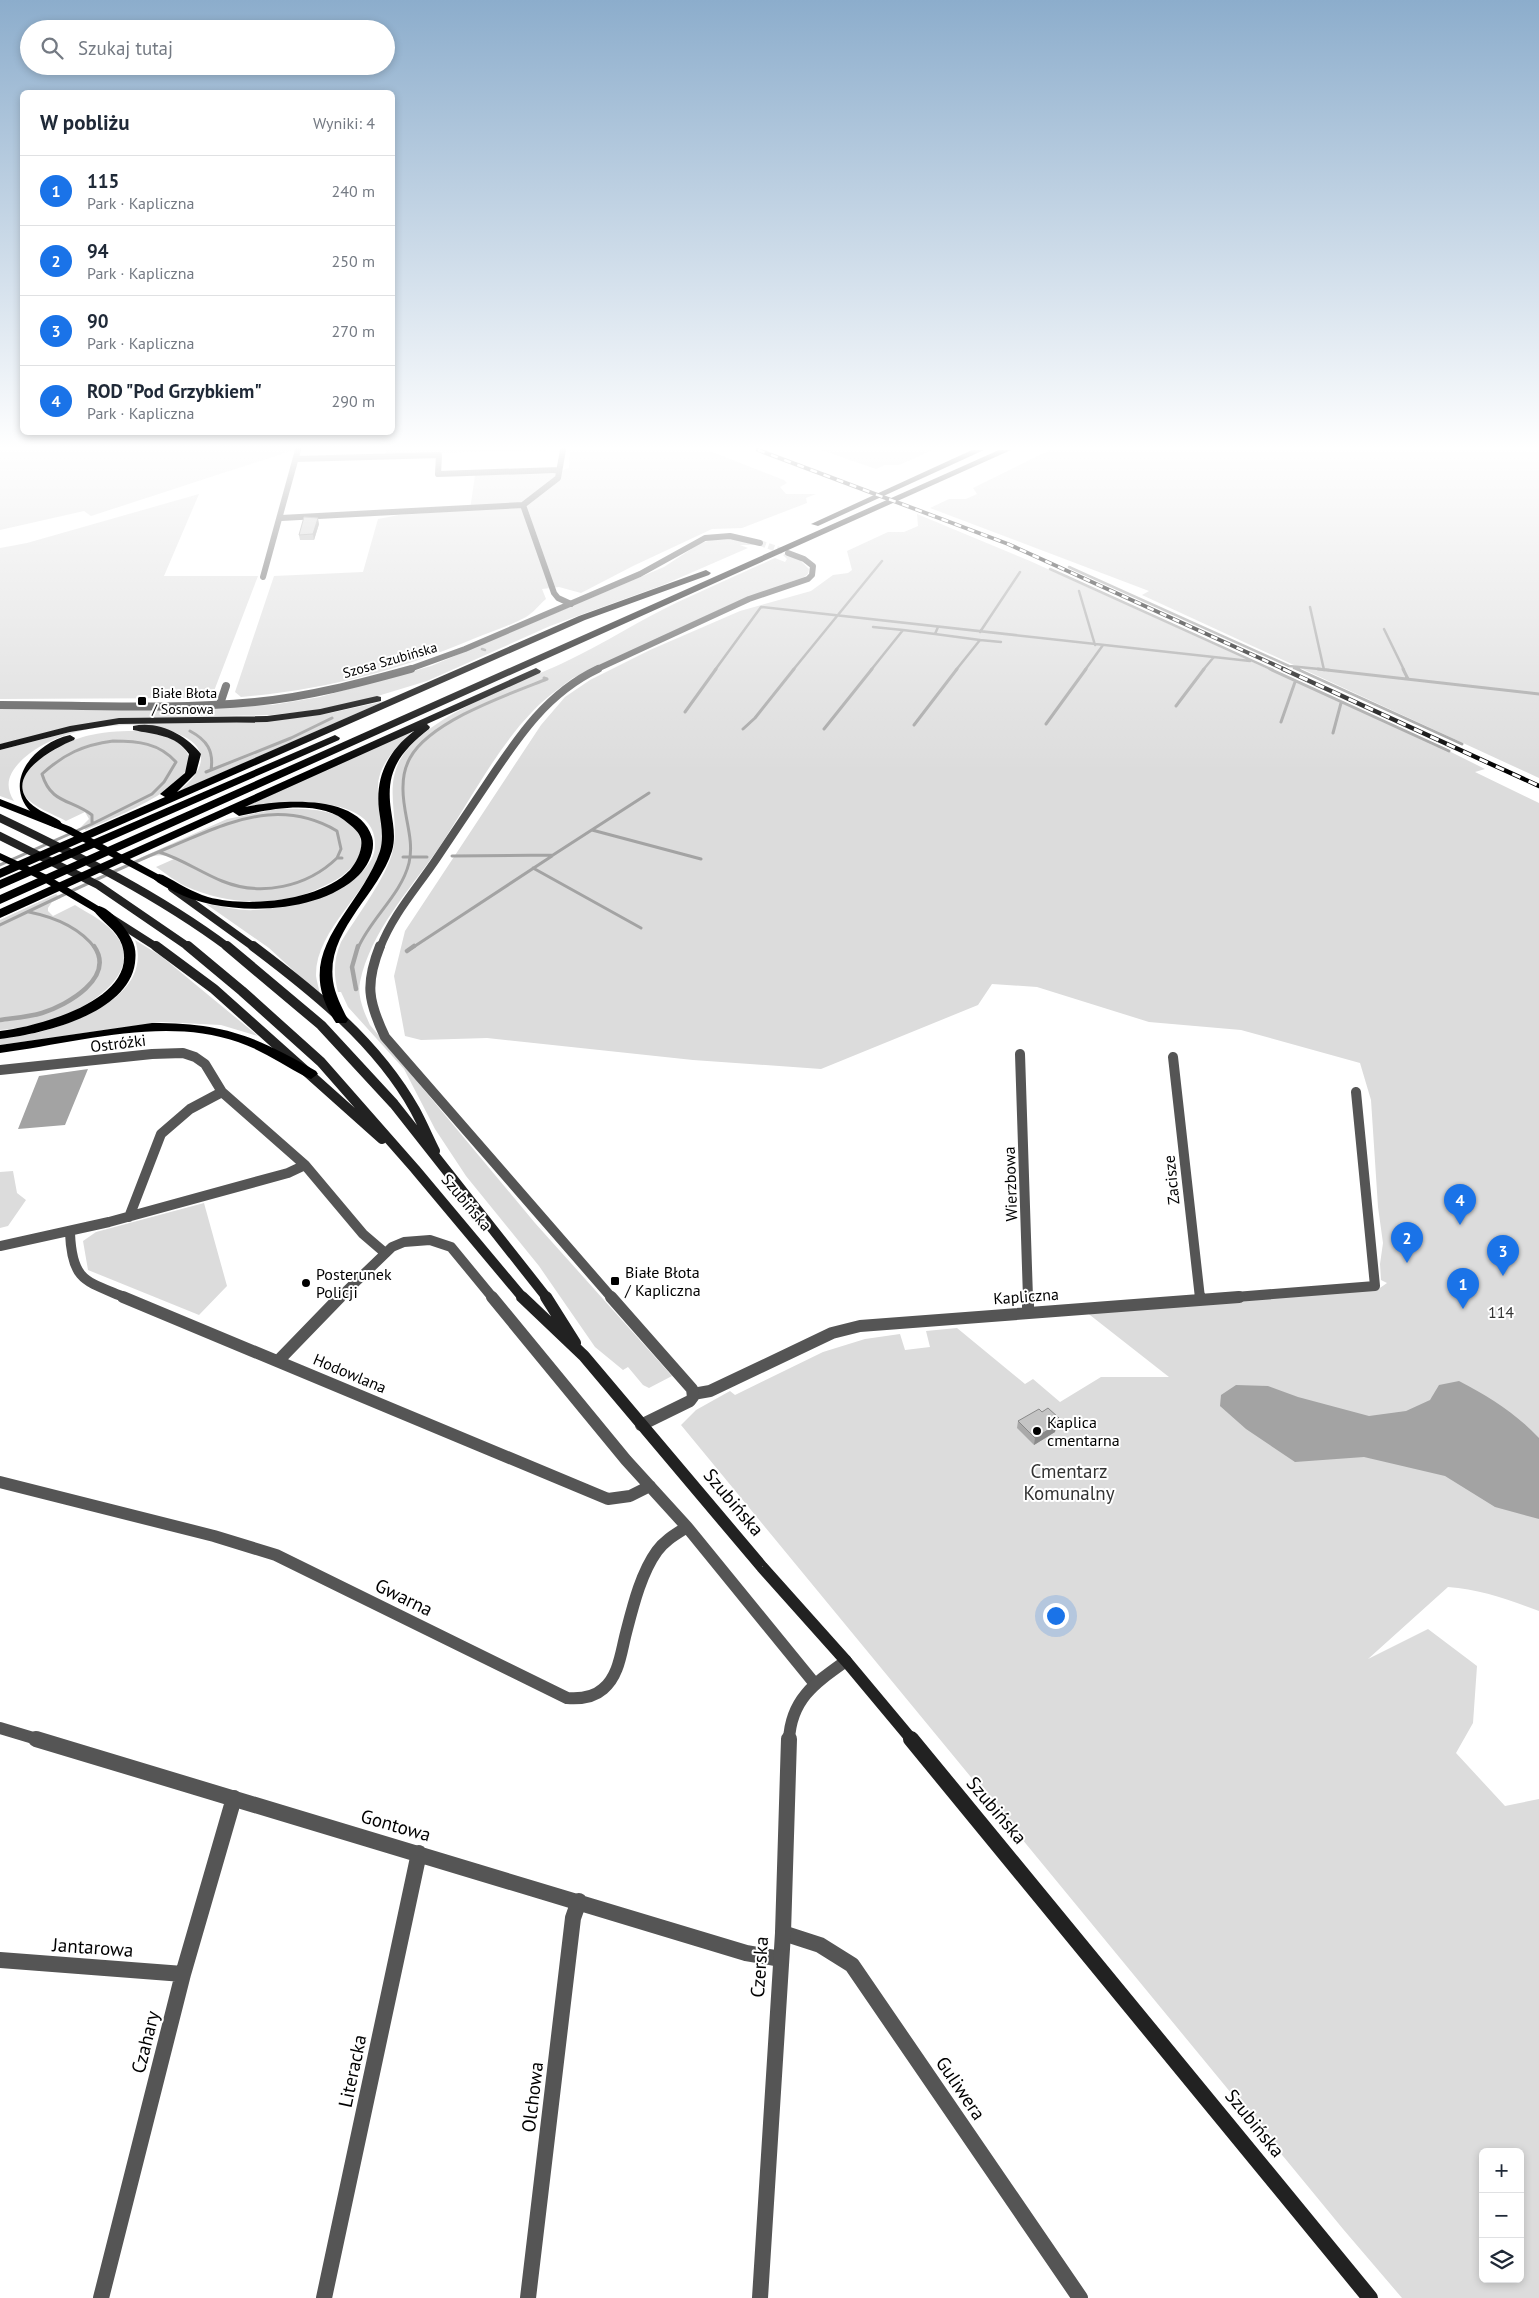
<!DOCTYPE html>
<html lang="pl">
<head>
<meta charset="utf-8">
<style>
  :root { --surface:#fff; --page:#f2f2f3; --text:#1f2937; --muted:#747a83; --line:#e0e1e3; --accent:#1a73e8 }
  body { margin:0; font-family:"PT Sans",sans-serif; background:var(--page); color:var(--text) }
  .controls { position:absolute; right:15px; bottom:15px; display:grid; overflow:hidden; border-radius:8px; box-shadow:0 2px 8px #0003 }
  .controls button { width:45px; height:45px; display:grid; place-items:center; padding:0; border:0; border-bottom:1px solid var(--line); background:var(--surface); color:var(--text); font:25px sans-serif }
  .you { position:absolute; left:1055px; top:1615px; width:18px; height:18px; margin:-12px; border:4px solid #fff; border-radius:50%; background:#1a73e8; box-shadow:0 0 0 8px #1a73e833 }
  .badge { display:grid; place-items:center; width:32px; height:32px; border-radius:50%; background:var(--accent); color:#fff; font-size:16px; font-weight:700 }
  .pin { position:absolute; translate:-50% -41px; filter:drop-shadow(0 1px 2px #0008) }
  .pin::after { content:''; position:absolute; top:26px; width:18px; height:15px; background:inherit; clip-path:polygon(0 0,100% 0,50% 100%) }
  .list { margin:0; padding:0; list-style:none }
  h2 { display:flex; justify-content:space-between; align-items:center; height:65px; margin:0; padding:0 20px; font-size:21px }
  h2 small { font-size:16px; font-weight:400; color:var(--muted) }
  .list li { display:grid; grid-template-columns:32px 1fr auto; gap:15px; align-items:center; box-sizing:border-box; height:70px; padding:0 20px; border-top:1px solid var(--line) }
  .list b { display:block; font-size:19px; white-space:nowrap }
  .list p { margin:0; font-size:16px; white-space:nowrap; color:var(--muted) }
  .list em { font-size:16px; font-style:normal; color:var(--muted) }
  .icon { flex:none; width:28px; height:28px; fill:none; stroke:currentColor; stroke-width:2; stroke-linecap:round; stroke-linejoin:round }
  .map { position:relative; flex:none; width:1539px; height:2298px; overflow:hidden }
  .search { position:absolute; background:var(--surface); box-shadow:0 2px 8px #0003; left:20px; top:20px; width:375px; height:55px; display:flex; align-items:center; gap:12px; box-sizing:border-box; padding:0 18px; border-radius:28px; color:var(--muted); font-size:19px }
  .panel { position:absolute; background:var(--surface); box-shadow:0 2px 8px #0003; left:20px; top:90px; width:375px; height:345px; border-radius:8px }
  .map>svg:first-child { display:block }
</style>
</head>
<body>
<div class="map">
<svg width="1539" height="2298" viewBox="0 0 1539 2298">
  <rect width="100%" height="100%" fill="#fff"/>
  <path fill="#dcdcdc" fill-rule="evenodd" d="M0 450H294L91 516 84 511 0 530Z
    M387 450H551L386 454Z
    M570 450H707L784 480 787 483 780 487 786 494H816L806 498 807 503 742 528 712 529 633 566 581 593 559 587 542 589 546 599C539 605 533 613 526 617 509 626 491 632 473 639 398 671 323 690 241 697L235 692 274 576 363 572 378 519 399 515 470 510 475 475 553 474 569 468Z
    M821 450H933L899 465H885L876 469Z
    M1050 450H1539V778L1142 595 1149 591 930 508 949 499H966L977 494 973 488Z
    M199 494 164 576H258L214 691 196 698 0 699V548L27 543Z
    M917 514 1030 561 1449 751 1485 769 1475 772 1539 803V1611C1509 1600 1480 1589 1448 1587L1368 1659 1428 1629 1477 1666 1473 1723 1456 1753 1505 1806 1539 1799V2298H1402L1343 2229 681 1425 696 1410 730 1391 735 1395 823 1352 865 1339 900 1334 905 1350 930 1347 926 1331 957 1328 1025 1384 1033 1379 1060 1402 1101 1377H1169L1081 1308 1377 1290 1387 1283 1381 1280 1380 1264 1383 1243 1378 1207 1371 1100 1360 1063 1241 1030 1149 1022 1037 987 992 984 978 1005 821 1069 693 1060 487 1038 421 1040 405 1036 394 976 405 931 541 725 565 697 590 680 650 650 740 611 811 591 833 575 848 573 852 570 847 551 888 532H904L918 526ZM1483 2152H1520V2279H1483Z
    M733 539 756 545H740L748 548 663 585 550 626 427 681 358 702 308 711 271 715 124 718 0 744V707L156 709 272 705 320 697 431 666 664 567 699 544 711 540Z
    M785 554 800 560 809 569 808 574 804 577 736 602 573 678C558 689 544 699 532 712 496 749 467 806 438 849 409 891 371 931 360 982 357 996 364 1012 370 1025L535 1223 672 1376 649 1388 643 1385 628 1367 623 1370 595 1347 539 1266 466 1176 435 1129 404 1069 348 1007 341 992H338C333 973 334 959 341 942 356 917 387 877 393 850 400 819 384 790 400 760 426 714 520 684 567 661 605 643 640 620 678 602 710 587 742 573 775 558L785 562 787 559 783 555Z
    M385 701 178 792C234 747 176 726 131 725 96 725 51 734 24 758 10 771 3 784 14 801L0 796V750L74 731 116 724 279 720 330 713Z
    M413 730C398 746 378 764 378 787 377 797 380 808 381 818 382 828 384 838 381 848 370 893 315 929 316 976 317 982 319 989 320 995L269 948 206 904C222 906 239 911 255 910 288 909 375 887 375 845 377 791 273 800 240 809Z
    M141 731C156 734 176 736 186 751 207 784 107 820 86 830L81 827 89 819 85 812 66 821C53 814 33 807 24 795 2 765 71 739 91 735 108 731 124 731 141 731Z
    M277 809C302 808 349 807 360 837 362 844 361 852 358 859 350 872 336 881 322 887 280 908 227 905 185 886 175 881 165 873 156 867L174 859C165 853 153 855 143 860L140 858 227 819Z
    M56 894 61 898 52 902 48 908V911L53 916 75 905C91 915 107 922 118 938 142 974 88 1007 60 1017 41 1025 21 1028 0 1030V920Z
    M135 940 161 956 258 1036 221 1025 161 1022 0 1045V1039C45 1035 157 1005 135 940Z
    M13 1171 17 1193 26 1200 8 1226 0 1228V1172Z
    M204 1203 227 1286 199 1315 88 1270 83 1241 96 1232Z"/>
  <path fill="#a3a3a3" d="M88 1069 65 1125 18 1129 39 1076Z
    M1459 1381C1490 1397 1514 1412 1539 1438V1519L1495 1507 1445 1476 1364 1457 1295 1462 1246 1429 1220 1406 1221 1395 1236 1385 1268 1386 1298 1397 1369 1416 1406 1411 1430 1400 1439 1385Z"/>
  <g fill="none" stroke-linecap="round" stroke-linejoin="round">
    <path stroke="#a3a3a3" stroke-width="2.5" d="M1069 567 1289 666 1329 670
      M1050 569 1273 670
      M1079 591 1095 645
      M1310 607 1324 670
      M873 627 903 630
      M938 627 935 634 980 640 956 670
      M1384 629 1404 670
      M980 632 1020 572
      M980 640 1001 642
      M482 649 485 650
      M1294 668 1300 670
      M715 670 761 607 1250 661
      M793 670 882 561
      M871 670 903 630 935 634
      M1085 670 1103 645
      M1203 670 1213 658"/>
    <path stroke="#a3a3a3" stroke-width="3" d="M1270 669 1449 751
      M1297 669 1462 744
      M1318 669 1539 694
      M1403 669 1408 679
      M1176 706 1204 669
      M685 712 716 669
      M1281 722 1295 682
      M1046 724 1086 669
      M914 725 957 669
      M743 729 755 718 794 669
      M824 729 872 669
      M190 731C207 740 214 751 211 770
      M1333 733 1341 703
      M113 741C138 741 159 743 176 762L164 782 152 794 92 824V815C71 799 51 804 42 774 64 754 83 745 113 741Z
      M206 772 291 738 332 718
      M592 830 701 859
      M159 852C182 859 200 872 222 881 261 897 307 887 337 858H342
      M452 856 553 855 649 793
      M403 857H427
      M0 865 92 824
      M533 868 641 928
      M29 912C54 917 79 927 95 948
      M0 925C56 898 113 871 170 847 202 834 233 818 268 815 293 813 315 818 337 831L341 849 337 858
      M358 948C371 918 401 895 409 863 415 838 402 813 403 787 403 777 405 767 410 758 430 721 509 694 547 679L544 678
      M412 948 552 856"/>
    <path stroke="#a3a3a3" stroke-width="4.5" d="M407 951 414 946
      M356 989 352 967 358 946
      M0 1020C14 1018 29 1017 42 1013 67 1005 116 978 94 946"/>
    <path stroke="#d9d9d9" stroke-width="6" stroke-dasharray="6 3" stroke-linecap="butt" d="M760 543 788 553"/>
    <path stroke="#555" stroke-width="6" d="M296 459 439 455 438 474 559 470
      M523 505 554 593 558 598 571 604
      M523 505 558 478 563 450
      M281 518 523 505
      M263 577 298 450"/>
    <path stroke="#555" stroke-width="8" d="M220 704 226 686"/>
    <path stroke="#555" stroke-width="10" d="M1020 1054 1028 1298
      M1173 1057 1200 1298
      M0 1070 152 1054 183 1053 195 1057 205 1064 222 1092
      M129 1217 161 1134 190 1109 222 1092 305 1165 363 1234 384 1252
      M70 1233C72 1282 86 1281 126 1298
      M0 1246 109 1222 288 1173 305 1165
      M339 1298 392 1247 404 1242 430 1240 451 1247 493 1298
      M1223 1298 1375 1286 1356 1092"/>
    <path stroke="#555" stroke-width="12" d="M123 1297 608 1499 630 1496 650 1486
      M492 1297 626 1460 687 1527 815 1684
      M1028 1297V1312
      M1200 1297V1299
      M278 1361 340 1297
      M693 1394 710 1391 832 1333 860 1326 1239 1297
      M0 1482 214 1536 276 1555 567 1698C580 1699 593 1698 603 1689 619 1676 621 1652 626 1633 633 1606 641 1573 657 1551 665 1540 676 1534 687 1527
      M0 1728 40 1740"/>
    <path stroke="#555" stroke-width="16" d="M36 1739 746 1953 781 1959
      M783 1933 820 1945 852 1965 1080 2298
      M0 1960 183 1974
      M101 2298 183 1974 234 1798
      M324 2298 419 1853
      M528 2298 573 1918 579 1901"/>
    <path stroke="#555" stroke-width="6" d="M407 670 465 649 640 574 705 538 730 536 760 543
      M595 670 749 599 808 579 812 575 813 566 804 559 788 553"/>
    <path stroke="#555" stroke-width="8" d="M0 705C85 705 171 710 255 702 308 697 360 683 411 669
      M380 948C393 914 417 888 437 858 454 833 471 807 488 782 518 737 547 693 598 669"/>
    <path stroke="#555" stroke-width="10" d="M380 946C365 984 368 1001 385 1037L612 1298"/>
    <path stroke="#555" stroke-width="12" d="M611 1297 692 1389 693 1397 690 1401 641 1425
      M789 1740C791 1699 815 1683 846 1661"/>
    <path stroke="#555" stroke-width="16" d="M760 2298 783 1933 789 1739"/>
    <path stroke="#222" stroke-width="8" d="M0 818C79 856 158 895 229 948
      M0 836 98 885 190 948
      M172 888 255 948
      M111 918 158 948"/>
    <path stroke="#222" stroke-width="10" d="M156 946 214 989 382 1139
      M188 946 242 991 321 1062 415 1169 523 1298
      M227 946 321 1025 394 1104 547 1298
      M253 946C314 992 377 1042 415 1110 422 1123 428 1137 435 1151"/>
    <path stroke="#222" stroke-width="12" d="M522 1297 584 1356 762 1567 846 1661 912 1740
      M546 1297 575 1343"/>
    <path stroke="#222" stroke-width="16" d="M911 1739 1370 2298"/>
    <path fill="#000" fill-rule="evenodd" d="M0 799 71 827 165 878 159 881 155 880 63 831 0 806Z
      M0 853 47 875 105 910 103 912H95L39 879 0 860Z"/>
    <path fill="#000" fill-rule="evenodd" d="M972 450H984L818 526 811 524Z
      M999 450H1011L0 904V895Z
      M706 570 711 573 709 575 585 620 0 878V869L165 797 160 794 185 773 189 754C175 734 155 735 133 730V726C158 720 187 735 201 754L196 773 177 792 579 616Z
      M536 668 541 671 540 673 427 724 430 727 429 729C400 752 385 771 391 810 393 824 396 837 392 851 378 895 326 931 333 981 335 995 342 1007 348 1020L346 1023H336C288 951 359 913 380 851 384 837 381 824 379 810 375 777 388 751 414 731L245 807C280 800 358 793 372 837 376 850 368 866 359 875 318 916 224 917 175 892 168 888 158 884 153 878L159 874 163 875C178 883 192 892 208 897 248 908 320 901 350 870 357 862 363 849 361 839 359 832 354 828 349 824 321 798 272 809 239 816L233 812 0 918V909Z
      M377 696 381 697V701L320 715 267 722 119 724 70 732 0 750V744L70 726 119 718 267 716 320 709Z
      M70 735 75 738 74 740C54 748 3 775 30 803 38 811 51 815 60 821L62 824 56 828C49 826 42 820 35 816 0 786 31 744 70 735Z
      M335 735 340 738 339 740 0 889V880Z
      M99 906C111 909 125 927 131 938 136 947 136 954 135 963 128 1014 42 1034 0 1039V1031C36 1027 140 1000 122 945 117 930 102 922 93 910Z
      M152 1023C224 1023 255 1036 316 1071L318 1074 311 1079 306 1077C284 1065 262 1050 238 1042 163 1016 76 1043 0 1053V1045Z"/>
    <defs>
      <path id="rail-far1" d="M758 450 1008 544 1286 670"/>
      <path id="rail" d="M1283 669 1539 786"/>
    </defs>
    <use href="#rail-far1" stroke="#000" stroke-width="4"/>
    <use href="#rail" stroke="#000" stroke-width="4.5"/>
    <use href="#rail-far1" stroke="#fff" stroke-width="2.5" stroke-dasharray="7" stroke-linecap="butt"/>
    <use href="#rail" stroke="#fff" stroke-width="3" stroke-dasharray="9" stroke-linecap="butt"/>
  </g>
  <path fill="#a9a9a9" d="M319 524 314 540H300L299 535Z
    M1042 1412 1059 1418 1058 1425 1056 1426 1055 1432 1034 1445 1017 1428 1018 1421Z"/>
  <path fill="#898989" d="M318 518 319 524 314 540 313 534Z
    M1059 1418 1058 1425 1056 1426 1055 1432 1034 1445 1035 1438 1053 1422Z"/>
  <path fill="#c4c4c4" stroke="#898989" d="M304 517 318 518 313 534 299 535Z
    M1048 1408 1059 1418 1053 1422 1056 1425 1035 1438 1018 1421 1039 1409 1042 1412Z"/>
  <linearGradient id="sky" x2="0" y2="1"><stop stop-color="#8cadcc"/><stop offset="0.58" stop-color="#fff"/><stop offset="1" stop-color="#fff" stop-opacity="0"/></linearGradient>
  <rect width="1539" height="772" fill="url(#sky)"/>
  <g fill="#000" stroke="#fff" stroke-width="2">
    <rect x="137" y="696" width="10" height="10" rx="2.5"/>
    <rect x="610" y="1276" width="10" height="10" rx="2.5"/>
    <circle cx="306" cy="1283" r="5"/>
    <circle cx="1037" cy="1431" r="5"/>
  </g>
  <g text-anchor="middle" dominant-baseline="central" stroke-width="4" stroke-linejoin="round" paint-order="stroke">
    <g font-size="14" fill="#000" stroke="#fff">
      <text transform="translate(390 660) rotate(-16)">Szosa Szubińska</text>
    </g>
    <g font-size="14" fill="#000" stroke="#fff" text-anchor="start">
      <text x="152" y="693">Białe Błota<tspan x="152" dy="16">/ Sosnowa</tspan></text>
    </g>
    <g font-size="16" fill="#000" stroke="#fff">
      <text transform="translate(118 1043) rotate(-7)">Ostróżki</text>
      <text transform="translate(1171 1180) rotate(-96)">Zacisze</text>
      <text transform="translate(1010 1184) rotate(-92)">Wierzbowa</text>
      <text transform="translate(467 1202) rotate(50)">Szubińska</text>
      <text transform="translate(1026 1296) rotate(-4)">Kapliczna</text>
      <text transform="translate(350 1373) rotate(23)">Hodowlana</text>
    </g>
    <g font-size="16" fill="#000" stroke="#fff" text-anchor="start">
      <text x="625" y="1272">Białe Błota<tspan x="625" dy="18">/ Kapliczna</tspan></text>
      <text x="316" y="1274">Posterunek<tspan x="316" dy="18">Policji</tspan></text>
      <text x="1047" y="1422">Kaplica<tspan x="1047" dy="18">cmentarna</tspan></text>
    </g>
    <g font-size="16" fill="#333" stroke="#fff">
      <text x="1501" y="1312">114</text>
    </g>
    <g font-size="19" fill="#333" stroke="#fff">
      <text x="1069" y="1471">Cmentarz<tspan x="1069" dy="22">Komunalny</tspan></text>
    </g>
    <g font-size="19" fill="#000" stroke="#fff">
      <text transform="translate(734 1502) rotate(50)">Szubińska</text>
      <text transform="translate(404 1597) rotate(26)">Gwarna</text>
      <text transform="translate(997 1810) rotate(50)">Szubińska</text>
      <text transform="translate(396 1825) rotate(16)">Gontowa</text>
      <text transform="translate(93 1947) rotate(4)">Jantarowa</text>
      <text transform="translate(759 1967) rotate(-86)">Czerska</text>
      <text transform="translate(145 2042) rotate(-76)">Czahary</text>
      <text transform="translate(352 2071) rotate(-78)">Literacka</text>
      <text transform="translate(961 2088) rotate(56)">Guliwera</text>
      <text transform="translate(532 2097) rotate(-83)">Olchowa</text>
      <text transform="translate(1255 2123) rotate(51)">Szubińska</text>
    </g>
  </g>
</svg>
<div class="controls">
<button>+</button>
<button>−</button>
<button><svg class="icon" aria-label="layers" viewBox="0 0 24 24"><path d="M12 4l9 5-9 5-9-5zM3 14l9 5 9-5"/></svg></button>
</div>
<div class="you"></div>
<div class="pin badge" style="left:1463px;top:1309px">1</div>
<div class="pin badge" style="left:1407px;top:1263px">2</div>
<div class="pin badge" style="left:1503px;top:1276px">3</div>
<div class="pin badge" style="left:1460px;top:1225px">4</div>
<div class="search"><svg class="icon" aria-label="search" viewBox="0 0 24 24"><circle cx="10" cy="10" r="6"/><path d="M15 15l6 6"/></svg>Szukaj tutaj</div>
<section class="panel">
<h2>W pobliżu<small>Wyniki: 4</small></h2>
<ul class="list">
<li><span class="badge">1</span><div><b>115</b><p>Park · Kapliczna</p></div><em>240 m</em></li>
<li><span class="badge">2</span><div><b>94</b><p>Park · Kapliczna</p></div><em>250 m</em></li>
<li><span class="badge">3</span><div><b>90</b><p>Park · Kapliczna</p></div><em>270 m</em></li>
<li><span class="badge">4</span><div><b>ROD &quot;Pod Grzybkiem&quot;</b><p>Park · Kapliczna</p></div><em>290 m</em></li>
</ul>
</section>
</div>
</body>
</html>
